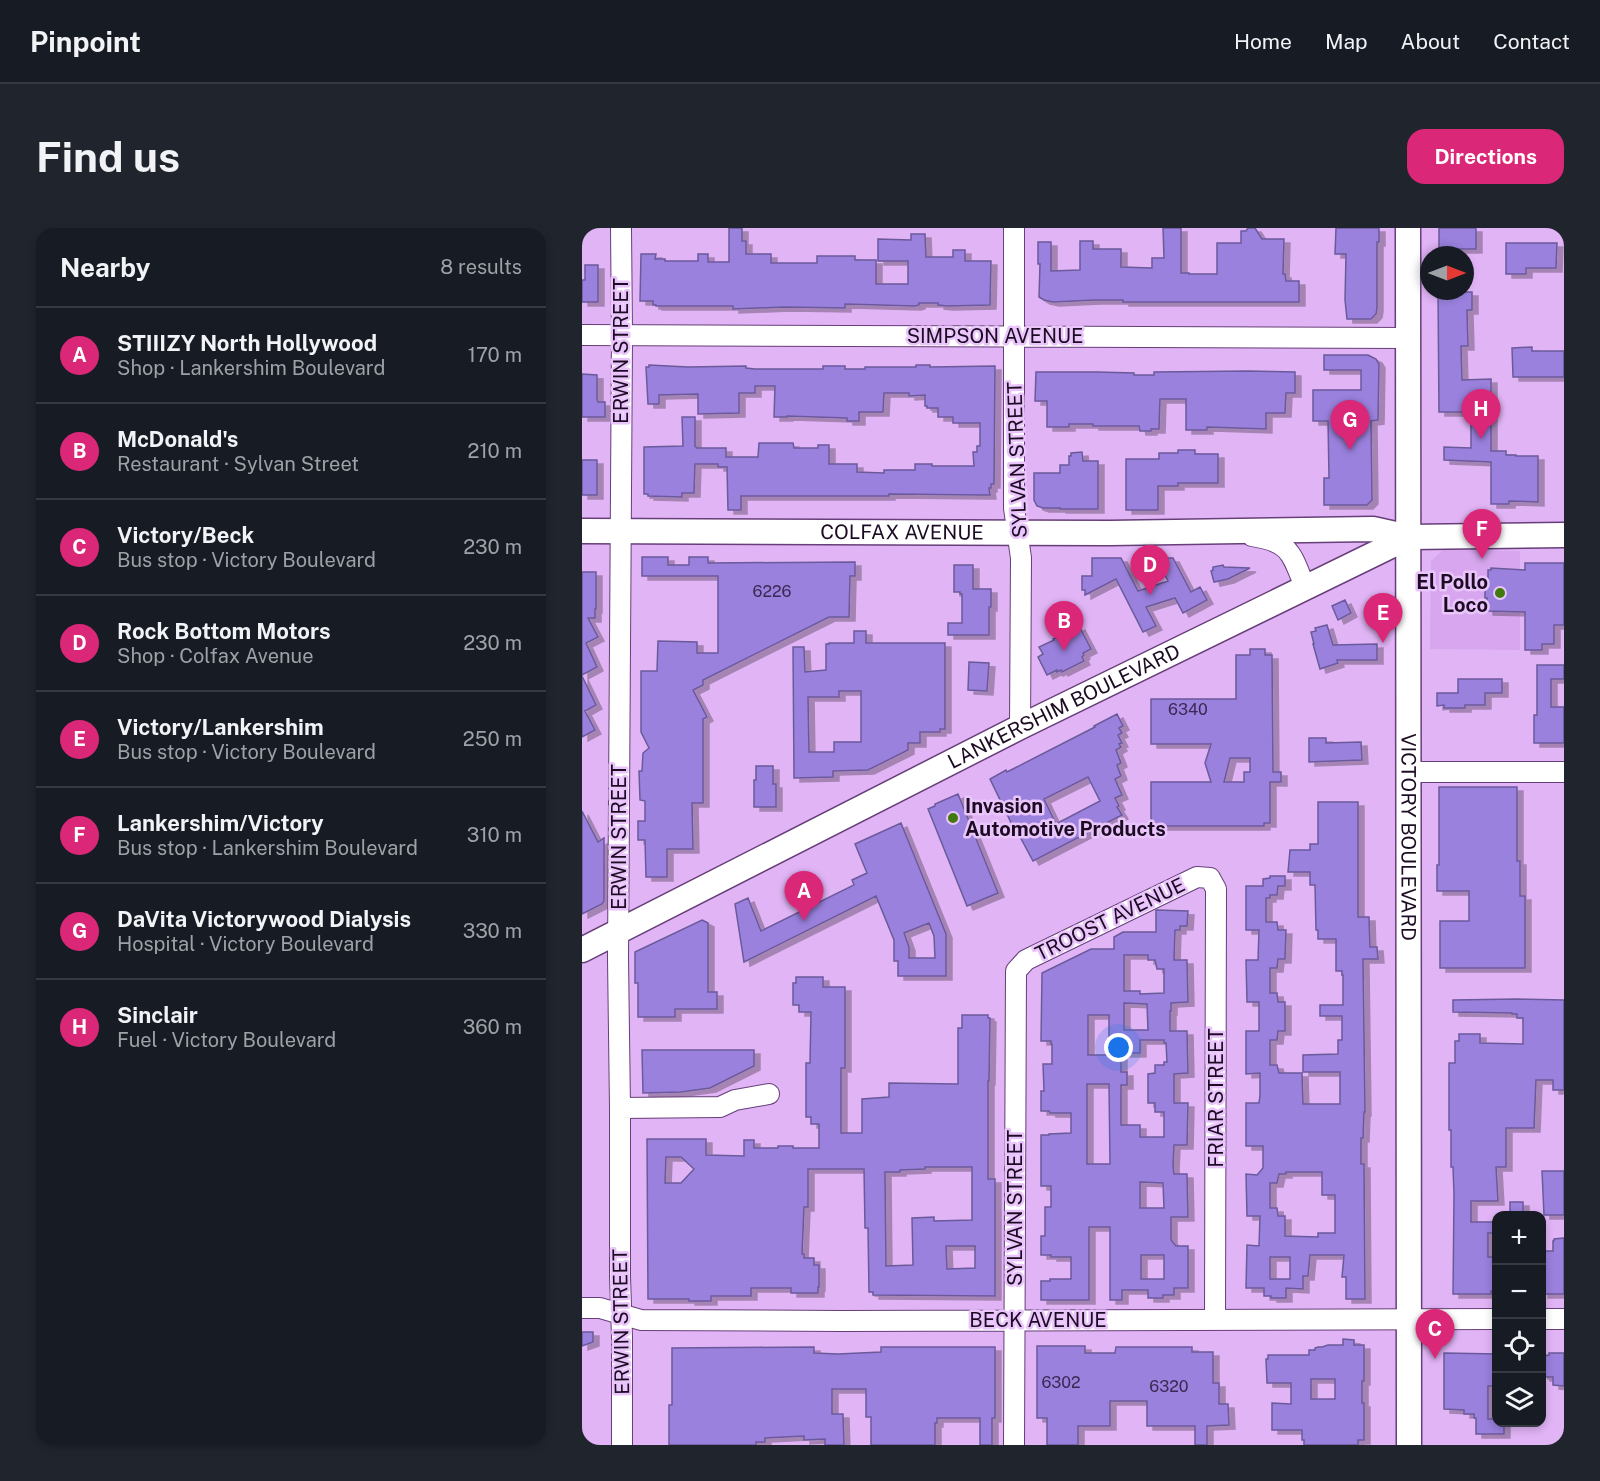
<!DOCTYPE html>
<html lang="en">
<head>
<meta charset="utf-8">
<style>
  :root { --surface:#171b24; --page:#20242c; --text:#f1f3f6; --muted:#9ea1a6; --line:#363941; --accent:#db2777 }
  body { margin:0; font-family:"Public Sans",sans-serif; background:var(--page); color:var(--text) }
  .controls { position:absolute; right:18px; bottom:18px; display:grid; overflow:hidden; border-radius:12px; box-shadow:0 3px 9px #0003 }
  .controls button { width:54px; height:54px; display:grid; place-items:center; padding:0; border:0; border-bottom:2px solid var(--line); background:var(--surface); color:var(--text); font:30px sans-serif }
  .compass { position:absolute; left:838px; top:18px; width:54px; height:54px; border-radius:50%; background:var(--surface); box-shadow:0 3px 9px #0003; rotate:90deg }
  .you { position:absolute; left:537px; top:820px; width:21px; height:21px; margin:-15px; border:4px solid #fff; border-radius:50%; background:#1a73e8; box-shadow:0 0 0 9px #1a73e833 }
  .badge { display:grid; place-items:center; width:39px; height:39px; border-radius:50%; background:var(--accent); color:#fff; font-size:20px; font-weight:700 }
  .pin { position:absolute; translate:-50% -50px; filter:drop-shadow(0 2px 3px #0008) }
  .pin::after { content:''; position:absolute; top:32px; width:21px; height:18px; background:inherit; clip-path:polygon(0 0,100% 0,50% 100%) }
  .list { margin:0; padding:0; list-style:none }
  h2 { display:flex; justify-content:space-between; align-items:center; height:78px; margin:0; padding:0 24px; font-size:26px }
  h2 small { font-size:20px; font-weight:400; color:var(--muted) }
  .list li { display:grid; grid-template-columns:39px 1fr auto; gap:18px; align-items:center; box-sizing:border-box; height:96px; padding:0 24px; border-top:2px solid var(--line) }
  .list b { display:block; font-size:22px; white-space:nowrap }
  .list p { margin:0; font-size:20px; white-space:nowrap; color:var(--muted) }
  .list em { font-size:20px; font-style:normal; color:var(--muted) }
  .icon { flex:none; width:33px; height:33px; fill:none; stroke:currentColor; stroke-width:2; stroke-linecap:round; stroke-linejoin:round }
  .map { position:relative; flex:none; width:982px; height:1217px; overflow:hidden; border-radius:18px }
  header { display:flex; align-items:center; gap:36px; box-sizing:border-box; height:84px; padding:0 30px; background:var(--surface); border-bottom:2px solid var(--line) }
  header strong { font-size:28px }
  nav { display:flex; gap:33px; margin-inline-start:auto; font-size:21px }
  .intro { display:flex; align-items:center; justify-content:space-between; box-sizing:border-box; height:144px; padding:0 36px }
  h1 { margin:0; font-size:42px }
  .button { padding:15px 27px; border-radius:18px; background:var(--accent); color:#fff; font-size:21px; font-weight:700 }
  main { display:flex; gap:36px; padding:0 36px }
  aside { flex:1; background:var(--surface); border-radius:18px; box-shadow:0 3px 9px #0003 }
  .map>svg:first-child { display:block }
</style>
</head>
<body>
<header>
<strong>Pinpoint</strong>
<nav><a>Home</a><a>Map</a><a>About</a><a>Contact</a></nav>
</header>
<div class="intro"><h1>Find us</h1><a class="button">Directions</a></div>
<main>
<aside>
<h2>Nearby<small>8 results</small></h2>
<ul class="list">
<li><span class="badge">A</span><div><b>STIIIZY North Hollywood</b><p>Shop · Lankershim Boulevard</p></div><em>170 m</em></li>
<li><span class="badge">B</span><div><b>McDonald's</b><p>Restaurant · Sylvan Street</p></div><em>210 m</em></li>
<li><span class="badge">C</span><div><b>Victory/Beck</b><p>Bus stop · Victory Boulevard</p></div><em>230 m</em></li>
<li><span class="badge">D</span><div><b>Rock Bottom Motors</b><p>Shop · Colfax Avenue</p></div><em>230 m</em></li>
<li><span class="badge">E</span><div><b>Victory/Lankershim</b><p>Bus stop · Victory Boulevard</p></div><em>250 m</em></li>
<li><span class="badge">F</span><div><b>Lankershim/Victory</b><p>Bus stop · Lankershim Boulevard</p></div><em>310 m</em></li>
<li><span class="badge">G</span><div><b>DaVita Victorywood Dialysis</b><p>Hospital · Victory Boulevard</p></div><em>330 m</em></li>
<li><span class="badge">H</span><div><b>Sinclair</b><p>Fuel · Victory Boulevard</p></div><em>360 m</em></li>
</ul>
</aside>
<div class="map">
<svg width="982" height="1217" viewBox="0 0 982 1217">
  <defs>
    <filter id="shadow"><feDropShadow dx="6" dy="4" stdDeviation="0" flood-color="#0004"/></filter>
  </defs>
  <rect width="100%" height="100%" fill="#e1b4f6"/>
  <path fill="#d7a6ee" d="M861 322 938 323V422L848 421 849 333Z"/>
  <path fill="#9a81dd" stroke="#6b5a9b" stroke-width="1.5" fill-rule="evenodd" filter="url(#shadow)" d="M147 0H160V13H164V26H189V35H235V28H273V32H294V56H326V33H296V11L329 12V6H343L344 29H371V22H383V33H409L408 77 365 78 356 77V75H337V77L333 78 263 76V80L203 79 151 81V78H74V77H71V73H58L59 26H74L73 31H83V33H116V26H126V34H147Z
    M581 0H599V45H607V46H635V15H659V3H664L666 0H673L680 11H702L701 46H703L704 53H717V74H541V72H513L471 74 462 72 457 69 458 36H456V14H469V43L498 42V13H511V21H539V39L570 40V30H582Z
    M754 0H797V14H795V80L794 86 789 91H765L763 72 764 26H753Z
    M857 0H894V21H857Z
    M924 15H975L974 40H944V46H924Z
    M3 37H16V74H0V52H3Z
    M856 64H890V82H885L886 118H879L880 152 909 151V223H924V227H934V228H956V274L927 273V276H909V234L862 232V219L889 220V184H857Z
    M950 119V123H982V149H931L930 120Z
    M742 127H786L794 131 797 136 796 192 789 193 790 272 785 277H742V250H747L746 193H731V162H779V142H742Z
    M67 137 106 139 164 138V140L173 141H241V138H263V141H283V139H334V137H348V139L413 138 412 256H409V260H407L408 267H399L307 266V268H159V282H146L145 239H136V236H113L112 265H100V269L66 268V266H62V219L101 218 100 189H113V218L115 220H144V229H176L177 215H211L212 220H236V217H247V236H275V244L302 245V242H333V236H350V238H392L391 224H395V218H398V195H371V189H356V180H345V178H343V167L327 168V165H302L301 184H277V193H265V190L205 188V189H192L193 158H173V165H157V185L116 186V166L77 167V176H66L64 139H67Z
    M666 143 713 144V165H704L703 185H684V201L625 199V202H604V171H578L577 201H569V203H558L557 198H511V196H487V199H465V173H453L454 144H516L552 145V147H572V144Z
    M0 146 15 147V171L16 174H23V189H0Z
    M596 222H613V226H636V255H596V258H576V282H544V231H577V225H596Z
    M500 224 501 233H516V281H478V280H461L455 278 452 272V245H478V237H487V228H489V225Z
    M0 232H15V267H0Z
    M60 329H86V337H107V329H126V335L273 334V348H268L267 389H247L121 452V457L111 462 125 489 121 491V575H110L111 621H85V649H64L63 612H56V593H63V573L58 572 57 543H60L61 525 67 520 59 504V443H75L76 413 115 414V425H136V348H60Z
    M510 330H539L556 363 586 353 574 330H591L609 364 618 359 625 372 601 385 593 370 564 379 574 398 561 404 534 351 503 367V362H500V348H510Z
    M943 335H982V397H972V416H960V422H943V384L905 383V370H903V355H906V342H909V340L943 342Z
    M372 337H391V361H409V379H407V407H366V395H380V366H378V364H372Z
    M641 337 642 339 668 340 646 351 632 354 629 343 631 342V339Z
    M0 344H14V381H13V390H6L16 409 4 415 15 439 0 447Z
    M763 372 769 385 756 392 750 378Z
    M745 397 751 417 795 416V432H755L756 435 738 441 731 416H732L729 404 734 403 733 400Z
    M497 398 509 421 501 425 502 427 500 429 502 433 480 444 479 442 475 444V442L465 447 456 429 461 426 457 419 472 412 471 411Z
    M272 403H284V415H363V501H358V504H338V515H326V522L286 542 251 543V549L212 550 211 419H222L223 444 244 442V416H247V415H272ZM257 463H279V514H252V524H227L226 469H257Z
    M668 421H683V427H690L691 544H699V554H688V595H682V598H569V554H629L623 535 629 516H569V471H654V427H668ZM648 530H668V544H662V554H642Z
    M387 434 407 435 405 463 386 462Z
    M955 437H982V451H969V479H982V515H952V487H955Z
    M0 448 14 477 3 483 13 502 0 509Z
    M876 451H920V465H903V477H883V480H862V477L855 478V465H876Z
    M535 486 541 498 537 500 540 505 536 507 540 515 537 516 539 519 534 522 539 535 535 537 539 548 533 551 540 567 533 570 537 578 535 579 540 587 451 633 437 607H435L408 551 424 542 425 544 513 499 512 498ZM506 549 518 573 474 596 462 571Z
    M727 510H744V515L779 514 780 532 727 534Z
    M174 538H191V556H194V579H172V552H174Z
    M857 559H935V633H938V668H943V740H858V693H887V663H855V637H857Z
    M376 566 416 665 385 678 346 581 353 578V576Z
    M736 574H776V689H787L788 719H795L796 731H781L783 884H782L781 910H779V936H782L783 1071H764V1049H760L762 1027H728L726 1048H721V1061L704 1060V1070H689V1068H682V1060H664L665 1017 677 1018 678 988H665L664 946 675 947 681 940V918H664V875H677L678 867V845L664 846V803H677V774H665L664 732H676L677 702H664V658H681V651L688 650V648H703V658H696L695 667H688V670H684V694H695L696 702H704L703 731H696L695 740H688V765H695L696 774H703V803H696L695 812H688V837H695L697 845H720L721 876H758V844H721V827L756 826V812H760V788H738V777H761V747H760V743H754V711H736V702H734L733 657H728V644H706L708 622H728V616H736ZM704 944H740V967H753V1005H736V1009L703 1008V988H696L695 980H688V955H695L697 946H704ZM688 1029H708V1051H688Z
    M0 583 16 614 22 610V673L20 676 0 686Z
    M319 595 364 706V748H316V733H312V712L294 668 162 734 153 676 166 670 179 703 272 657 270 652 285 645 273 616ZM347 695 352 708 353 730H327V719L322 705Z
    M574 682 606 683 605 698H598V702H593L592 732H605L606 774 589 775V783H588V803H605L606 845 592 846V875H606L605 917H592L591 938 592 946H605L606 989H589V1012L594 1018H606V1060H592V1067H581V1070H566V1062H540V1072H528V999H507V1072H459V1053H468V1051H489V1029H469V1027H459V1008H463V979H469V958H459V907H467V906L489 905V885H468L467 883H459V863H462L461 836H470V816H469V813H459L460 745 509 721H532V709L541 704H574ZM542 727H566V732H573L575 741H582V765L558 766V763H542ZM542 775 565 776 566 802H542ZM506 787H527V827H506ZM558 812H582V815H584L585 834H582V837H573V845L566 846V875H573V884H582V909H558V897H539V857H545V844H539V825H558ZM505 856H527L528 936H505ZM558 954 581 955 582 980H558ZM559 1027H582V1051H559Z
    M120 692 126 695V764H135V781H93V789H56V755H53V724Z
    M214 749H241V759H263V840H259V905H280V871L307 869V855L376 856V800H380V787H406V790H408L407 853H406V951H413V1068L291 1067V1064H287L286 1000H283L282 941H226V979H222L220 1026H222V1030H232V1037H237V1059H236V1065H209V1060H169V1068H129V1073H107V1071H66L65 911H124V927L162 928V912H172V920H196V918H211V920H237V896H229V889H224V835H228L229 784H217V777H211V755H214ZM84 929H99L112 941 99 955H83ZM343 939H390V992L352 993V989L330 990 331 1037 304 1038 303 944H318V942L343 941ZM364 1018H393V1040L365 1041Z
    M935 771 982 772V862H971V852H954L952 900H924V939H914L916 973H889V994H915V1005H906V1029H912L911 1045H915V1063H909V1066H871L872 966 871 939H869V902H867V835H873V813H877V806H898V815L941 816V790H935V786H930V785L871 784V772Z
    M60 822H172V838L128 860 99 864 61 865Z
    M960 943H982V987H962Z
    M928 974H941V987H928Z
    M982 1010V1066H960V1023H971V1013H972V1011Z
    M0 1104H11V1114L0 1118Z
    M761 1111 772 1112V1117H782V1153H780V1175H782V1212H776V1217H722V1212H720V1202H690V1175L709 1176V1155H685L684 1131H686V1127H727V1122H733V1120L736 1119H740L746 1117H761ZM729 1151H753V1171H729Z
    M455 1118H503V1125H533L534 1119H610V1124H631V1155H637V1176H646L647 1197 625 1198V1217H613V1198H565V1173H528V1198H496V1217H465V1190H455Z
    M232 1119V1125L256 1126 299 1124V1119H413V1190H410V1217H398V1190H355V1195H353V1217H289V1189H284V1161H250V1186H261L262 1217H243V1211L222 1212V1208L183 1210V1214H174V1217H87V1177H90V1120Z
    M862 1125 915 1126V1158H906V1191H915V1194H922V1206H894V1190H892V1186H882V1182L862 1181Z
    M967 1125H982V1158L971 1157V1149H962V1147H960V1128L967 1127Z"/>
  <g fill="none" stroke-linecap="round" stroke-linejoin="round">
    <defs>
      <path id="minor" d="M39 0 40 107 36 730 38 880V1048L40 1109V1217
        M432 0V280L439 330 438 499
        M0 107 826 110
        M670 308C709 314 709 325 723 359
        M827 544H982
        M38 880 138 879 153 872 187 866
        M0 1080H18L59 1092 259 1093 915 1091
        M960 1091H982
        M432 1217 434 743 444 732 615 649 628 650 634 661 633 1092"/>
      <g id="major">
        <path id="s1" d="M826 0 827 1217"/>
        <path id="s2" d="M0 303 528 305 791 301 827 309"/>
        <path id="s3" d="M0 722 438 499 827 309 982 307"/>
      </g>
    </defs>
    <use href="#minor" stroke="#663e78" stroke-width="22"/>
    <use href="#major" stroke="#663e78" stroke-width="27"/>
    <use href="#minor" stroke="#fff" stroke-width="20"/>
    <use href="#major" stroke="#fff" stroke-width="24"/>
  </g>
  <g fill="#40790d" stroke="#e9c5fb" stroke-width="2">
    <circle cx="918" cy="365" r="6"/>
    <circle cx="371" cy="590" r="6"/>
  </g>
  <g text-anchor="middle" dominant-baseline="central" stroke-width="5" stroke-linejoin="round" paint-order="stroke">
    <g font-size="16" fill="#3c2852">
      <text x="190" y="363">6226</text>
      <text x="606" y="481">6340</text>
      <text x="479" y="1154">6302</text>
      <text x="587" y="1158">6320</text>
    </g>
    <g font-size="20" fill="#1c0b23" stroke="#e9c5fb">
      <text x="413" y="108">SIMPSON AVENUE</text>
      <text transform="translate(39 123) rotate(-90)">ERWIN STREET</text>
      <text transform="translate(435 232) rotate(-92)">SYLVAN STREET</text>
      <text stroke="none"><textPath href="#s2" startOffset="320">COLFAX AVENUE</textPath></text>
      <text stroke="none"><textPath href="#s3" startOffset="540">LANKERSHIM BOULEVARD</textPath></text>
      <text stroke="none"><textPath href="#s1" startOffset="609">VICTORY BOULEVARD</textPath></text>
      <text transform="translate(37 609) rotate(-90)">ERWIN STREET</text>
      <text transform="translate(528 691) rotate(-26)">TROOST AVENUE</text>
      <text transform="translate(634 870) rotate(-90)">FRIAR STREET</text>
      <text transform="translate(433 980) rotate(-90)">SYLVAN STREET</text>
      <text x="456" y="1092">BECK AVENUE</text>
      <text transform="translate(39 1094) rotate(-91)">ERWIN STREET</text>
    </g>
    <g font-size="20" font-weight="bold" fill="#1c0b23" stroke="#e9c5fb" text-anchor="end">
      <text x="906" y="354">El Pollo<tspan x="906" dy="23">Loco</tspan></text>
      <text x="383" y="578" text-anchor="start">Invasion<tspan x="383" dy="23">Automotive Products</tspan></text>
    </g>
  </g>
</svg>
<div class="controls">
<button>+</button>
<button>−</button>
<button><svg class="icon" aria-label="locate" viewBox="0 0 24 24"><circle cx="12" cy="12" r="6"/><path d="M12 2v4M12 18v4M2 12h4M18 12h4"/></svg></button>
<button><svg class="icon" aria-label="layers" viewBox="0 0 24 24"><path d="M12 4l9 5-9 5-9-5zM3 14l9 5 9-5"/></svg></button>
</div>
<svg class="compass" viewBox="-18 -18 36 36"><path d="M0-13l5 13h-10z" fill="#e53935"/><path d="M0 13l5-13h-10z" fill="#9ea1a6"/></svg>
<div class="you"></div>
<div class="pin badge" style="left:222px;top:693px">A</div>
<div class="pin badge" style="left:482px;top:423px">B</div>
<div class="pin badge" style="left:853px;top:1131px">C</div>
<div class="pin badge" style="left:568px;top:367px">D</div>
<div class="pin badge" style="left:801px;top:415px">E</div>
<div class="pin badge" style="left:900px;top:331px">F</div>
<div class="pin badge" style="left:768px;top:222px">G</div>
<div class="pin badge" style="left:899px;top:211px">H</div>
</div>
</main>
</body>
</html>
